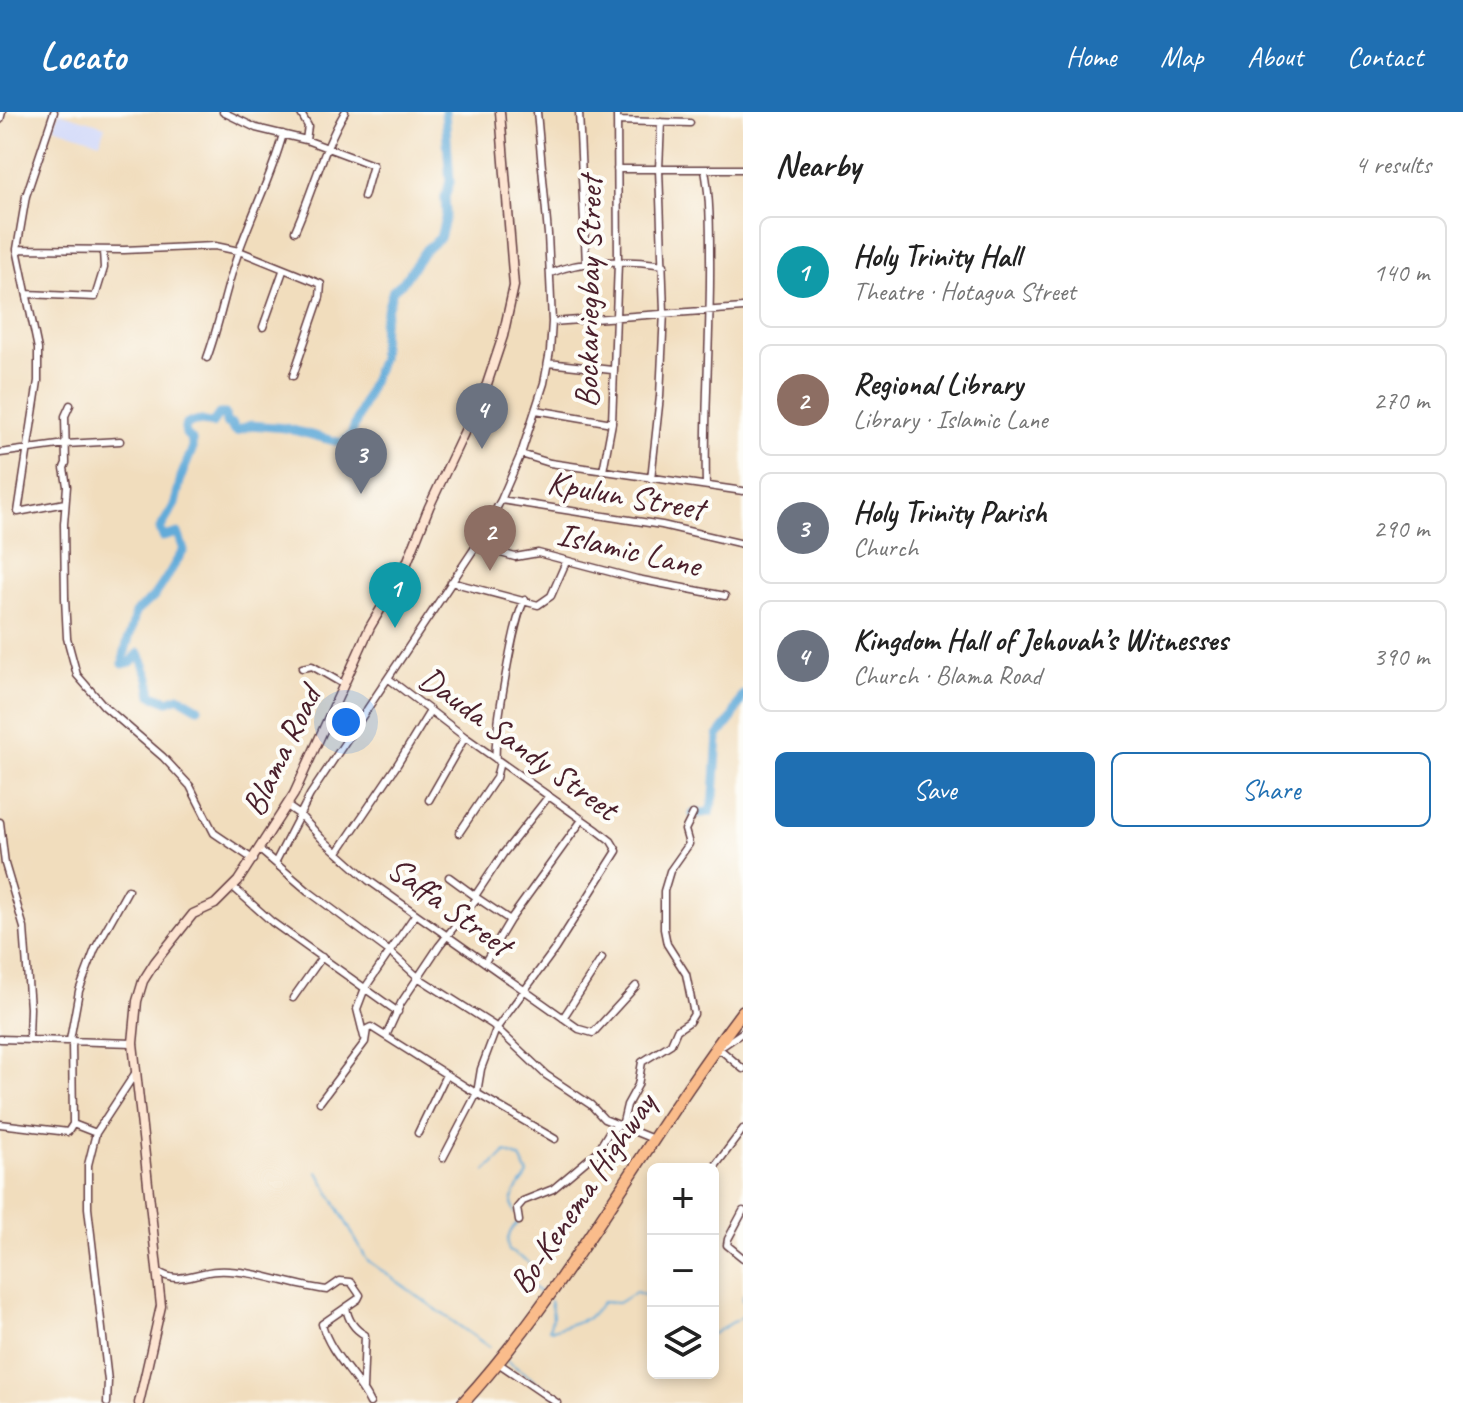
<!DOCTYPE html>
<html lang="en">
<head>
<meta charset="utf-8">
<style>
  :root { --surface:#fff; --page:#f6f6f6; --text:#222; --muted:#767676; --line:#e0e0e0; --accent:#1f6fb2 }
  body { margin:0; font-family:Caveat,sans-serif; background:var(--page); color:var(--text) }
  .controls { position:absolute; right:24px; bottom:24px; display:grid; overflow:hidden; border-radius:12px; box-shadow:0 4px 12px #0003 }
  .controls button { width:72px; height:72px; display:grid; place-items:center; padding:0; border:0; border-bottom:2px solid var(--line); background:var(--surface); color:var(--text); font:40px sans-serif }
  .you { position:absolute; left:346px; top:610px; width:28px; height:28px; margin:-20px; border:6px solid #fff; border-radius:50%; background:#1a73e8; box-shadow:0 0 0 12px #1a73e833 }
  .badge { display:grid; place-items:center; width:52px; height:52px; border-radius:50%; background:var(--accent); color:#fff; font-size:26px; font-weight:700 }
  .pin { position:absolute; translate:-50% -66px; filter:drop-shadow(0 2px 4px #0008) }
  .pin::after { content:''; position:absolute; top:42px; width:28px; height:24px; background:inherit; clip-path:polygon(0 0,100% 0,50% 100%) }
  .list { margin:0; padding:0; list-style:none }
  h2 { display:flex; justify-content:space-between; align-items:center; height:104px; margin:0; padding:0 32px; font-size:34px }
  h2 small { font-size:26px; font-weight:400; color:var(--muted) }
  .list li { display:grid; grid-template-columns:52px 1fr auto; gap:24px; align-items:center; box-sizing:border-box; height:112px; margin:0 16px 16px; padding:0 16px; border:2px solid var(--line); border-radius:12px }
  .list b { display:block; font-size:30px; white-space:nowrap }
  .list p { margin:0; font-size:26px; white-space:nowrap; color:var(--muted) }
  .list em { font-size:26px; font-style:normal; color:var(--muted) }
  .actions { display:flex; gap:16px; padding:24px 32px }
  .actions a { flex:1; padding:18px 0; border:2px solid var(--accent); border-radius:12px; text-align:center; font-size:28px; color:var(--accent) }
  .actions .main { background:var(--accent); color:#fff }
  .icon { flex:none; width:44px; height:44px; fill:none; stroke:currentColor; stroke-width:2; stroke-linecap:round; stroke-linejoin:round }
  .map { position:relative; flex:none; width:743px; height:1291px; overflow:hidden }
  header { display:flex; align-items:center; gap:48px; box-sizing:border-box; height:112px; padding:0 40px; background:var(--accent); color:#fff }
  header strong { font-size:38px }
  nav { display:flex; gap:44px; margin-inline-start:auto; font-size:28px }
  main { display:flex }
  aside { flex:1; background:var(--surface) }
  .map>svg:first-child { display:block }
</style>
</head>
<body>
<header>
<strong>Locato</strong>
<nav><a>Home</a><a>Map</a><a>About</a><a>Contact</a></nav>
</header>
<main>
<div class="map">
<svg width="743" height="1291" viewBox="0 0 743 1291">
  <rect width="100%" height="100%" fill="#fdfcf7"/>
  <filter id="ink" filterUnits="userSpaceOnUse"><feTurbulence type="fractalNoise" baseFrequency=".0125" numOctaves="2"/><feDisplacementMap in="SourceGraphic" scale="16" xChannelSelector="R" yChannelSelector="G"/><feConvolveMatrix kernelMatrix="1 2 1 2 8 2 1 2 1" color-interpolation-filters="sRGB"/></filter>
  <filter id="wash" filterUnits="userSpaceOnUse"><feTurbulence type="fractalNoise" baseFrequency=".006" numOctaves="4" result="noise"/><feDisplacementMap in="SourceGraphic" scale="32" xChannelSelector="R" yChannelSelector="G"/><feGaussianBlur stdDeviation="1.8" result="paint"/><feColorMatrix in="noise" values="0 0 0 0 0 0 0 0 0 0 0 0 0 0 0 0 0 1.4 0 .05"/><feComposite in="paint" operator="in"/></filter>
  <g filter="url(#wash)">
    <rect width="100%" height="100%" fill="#f1ddbd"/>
    <path fill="#d2d9f9" d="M59 0 105 14 100 30 54 15Z"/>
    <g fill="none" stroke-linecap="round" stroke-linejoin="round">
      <path stroke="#62abd9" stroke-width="2" d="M486 1059 506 1040 520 1046 528 1062C520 1077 506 1084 515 1101
        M318 1060 367 1148 489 1235
        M518 1110C510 1119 505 1127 509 1139L527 1149 534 1157 529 1172 542 1182
        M743 1184V1189
        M550 1189 553 1204 549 1217 553 1218 588 1206 603 1190 618 1191 636 1180 653 1186
        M713 1222 743 1204
        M506 1248 566 1291"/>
      <path stroke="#62abd9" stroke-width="9" d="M198 596 179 585 168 589 152 583 149 566 139 541 131 550 123 552C124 534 133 519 135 501 141 494 149 490 155 483 166 469 173 453 184 438L178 421 163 425 160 417 175 392 181 365 192 338V328L186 322 185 316 188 311 202 309 212 312 219 302H225L226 311 233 312 232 316 236 319 251 313 285 316 342 331 351 323 381 247 383 211 393 178 403 170 426 137 440 126 446 103 445 85 450 70 445 0
        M693 702 710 700 714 684 718 624 732 606 743 583"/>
    </g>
  </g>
  <g filter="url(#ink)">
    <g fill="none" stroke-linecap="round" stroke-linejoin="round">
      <defs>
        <path id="street" d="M54 0 26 84 17 137 38 237V269L18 400 65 391
          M223 0 256 16 306 28 373 53 364 85
          M300 0 308 14 306 28
          M537 0 548 122 552 210 743 196
          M579 0 586 152
          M0 8 2 0
          M617 9 690 11
          M617 57H743
          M705 58C710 86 710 115 710 144 711 221 704 297 706 373
          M295 119C313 79 323 36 345 0
          M17 137 124 138 215 134 239 139 321 172 320 185 293 264
          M551 161C583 147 629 148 664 153
          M27 182 95 185 104 156 103 138
          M263 215 283 159
          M207 246C220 211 226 174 239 139 253 99 272 63 283 22
          M548 251 612 258
          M70 293 65 304 66 351 64 356 67 374 64 412 65 486 67 526 77 563 104 594 163 645 190 674 214 721 254 748
          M536 298 612 311
          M0 341 66 332 120 329
          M521 342 550 351 743 379
          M603 359 612 311 618 151 617 0
          M651 367 660 284 664 200 659 57 661 10
          M501 388 662 413 743 432
          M476 434 515 445 538 441 637 467 725 484
          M451 470 538 493 551 484 566 450
          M302 556 312 554 343 572
          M389 567 465 625 597 718 611 729 617 739 555 837 496 917 481 957 477 981 443 1046
          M496 647C493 628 514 502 525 488
          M429 688 465 625
          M287 694 300 703 321 726 368 768 579 917 593 921 636 874
          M0 710 5 752 24 816 30 896 29 926
          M459 721 496 666 500 650
          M260 738 308 779 390 840 419 866 493 913 546 963 591 993 604 1007 653 1027
          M338 740 397 653 430 599
          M276 749 310 683 476 434 501 388 521 342 544 271 550 239 552 210
          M449 765 475 784
          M233 775 272 810 398 900
          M477 786 510 808
          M485 850 510 808 582 708
          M293 886 322 845
          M563 906 602 846
          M386 924 401 891 439 834 477 786 475 784 503 742 548 685
          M364 925 357 897 365 876 415 803
          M0 927 133 931
          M70 928 79 879 95 837 128 778
          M72 928 73 1012
          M724 933 743 920
          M713 938 722 939 743 957
          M320 990 365 930 367 917 371 915 466 975 555 1027
          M0 1012 68 1020 73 1012 96 1021 136 960
          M96 1021 88 1053V1096L108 1269 107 1291
          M418 1021 446 963
          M713 1057 743 1017
          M743 1099 728 1127 727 1133 743 1146
          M519 1109 517 1096 523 1089 553 1077 597 1040 609 1020 623 1010 627 993 638 973 642 950 671 932 677 918 689 910 694 902 686 862 667 832 664 817V779L670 759 689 732 685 718 693 702
          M157 1159C178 1174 194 1160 217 1159 253 1157 291 1174 327 1178L340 1169 351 1170 360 1183 358 1187 322 1212C330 1243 357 1263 370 1291
          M346 1195C348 1208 354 1217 365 1223L363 1277
          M498 1251 557 1291"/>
        <path id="secondary" d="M139 1291 161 1194 133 931 137 889 143 869 155 850 193 802 215 792 238 769 294 682 370 515 405 456 429 395 487 272 503 224 514 174 500 0"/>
        <path id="highway" d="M463 1291C571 1172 646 1027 743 899"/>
      </defs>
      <use href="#street" stroke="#633c41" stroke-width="9"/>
      <use href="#secondary" stroke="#633c41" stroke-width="11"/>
      <use href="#highway" stroke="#633c41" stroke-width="14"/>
      <use href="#street" stroke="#fff" stroke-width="6"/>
      <use href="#secondary" stroke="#fde4d1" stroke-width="8"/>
      <use href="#highway" stroke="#fabc8b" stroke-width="11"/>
    </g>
  </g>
  <g text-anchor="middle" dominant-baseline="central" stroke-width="8" stroke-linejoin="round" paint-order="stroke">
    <g font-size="34" fill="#4a1f2b" stroke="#fdfcf7">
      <text transform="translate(588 180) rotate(-89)">Bockariegbay Street</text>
      <text transform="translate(626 383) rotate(10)">Kpulun Street</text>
      <text transform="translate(629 437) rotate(13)">Islamic Lane</text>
      <text transform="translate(519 631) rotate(36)">Dauda Sandy Street</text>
      <text transform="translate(281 639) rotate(-64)">Blama Road</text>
      <text transform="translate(450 794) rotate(36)">Saffa Street</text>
      <text transform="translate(582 1081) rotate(-56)">Bo-Kenema Highway</text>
    </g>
  </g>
</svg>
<div class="controls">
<button>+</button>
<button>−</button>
<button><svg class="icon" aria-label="layers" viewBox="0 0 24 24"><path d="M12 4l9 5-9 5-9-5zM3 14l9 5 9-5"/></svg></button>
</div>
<div class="you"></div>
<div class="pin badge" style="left:395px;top:516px;background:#0f9aa8">1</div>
<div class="pin badge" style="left:490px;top:459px;background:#8d6e63">2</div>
<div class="pin badge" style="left:361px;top:382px;background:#6b7280">3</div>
<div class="pin badge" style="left:482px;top:337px;background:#6b7280">4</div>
</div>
<aside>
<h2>Nearby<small>4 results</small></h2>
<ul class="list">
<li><span class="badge" style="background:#0f9aa8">1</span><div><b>Holy Trinity Hall</b><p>Theatre · Hotagua Street</p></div><em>140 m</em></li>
<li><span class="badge" style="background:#8d6e63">2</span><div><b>Regional Library</b><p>Library · Islamic Lane</p></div><em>270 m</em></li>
<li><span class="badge" style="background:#6b7280">3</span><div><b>Holy Trinity Parish</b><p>Church</p></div><em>290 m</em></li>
<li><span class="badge" style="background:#6b7280">4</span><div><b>Kingdom Hall of Jehovah’s Witnesses</b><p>Church · Blama Road</p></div><em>390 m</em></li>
</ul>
<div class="actions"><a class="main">Save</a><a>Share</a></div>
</aside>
</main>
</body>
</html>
